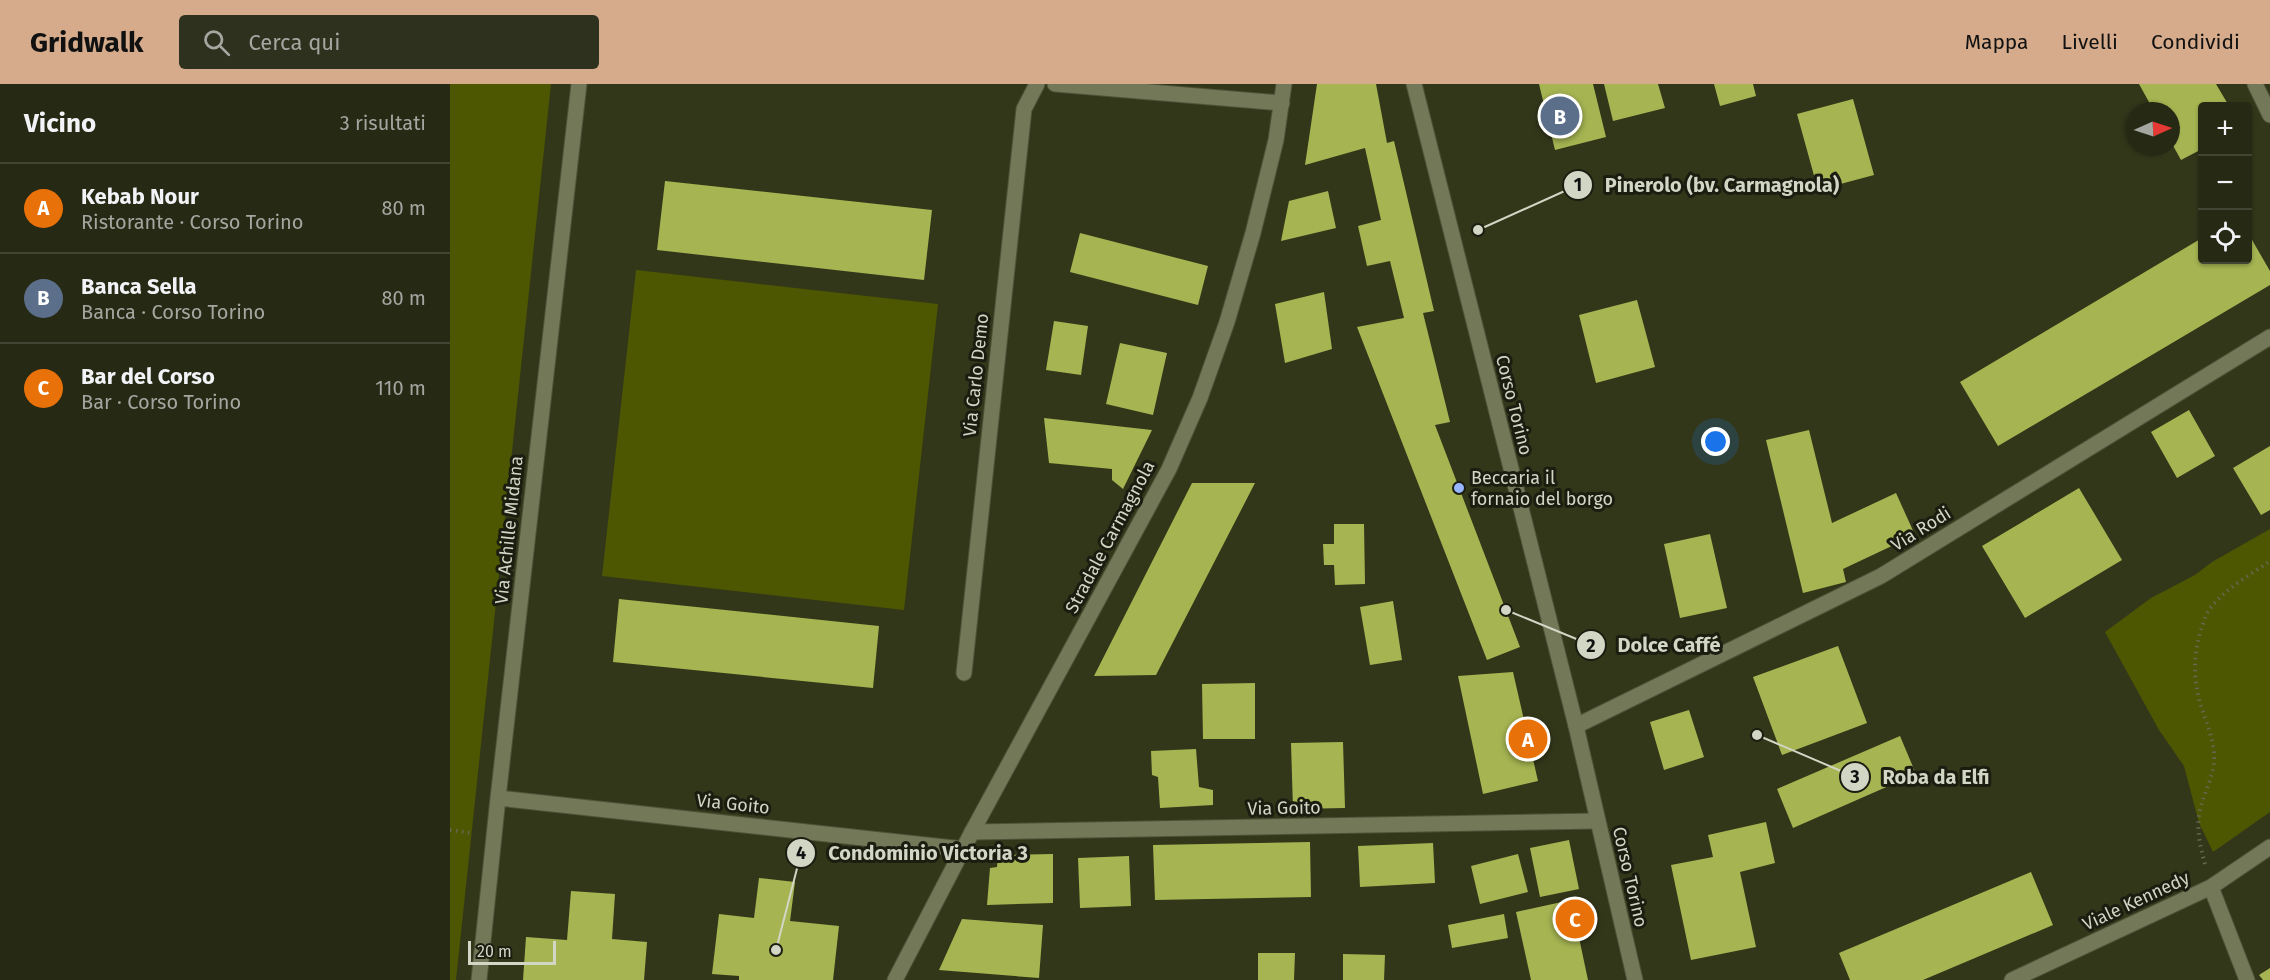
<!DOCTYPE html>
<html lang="it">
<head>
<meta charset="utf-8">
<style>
  :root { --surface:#262914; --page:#2e311d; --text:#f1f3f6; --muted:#a4a6a0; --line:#424534; --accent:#d6ab8b }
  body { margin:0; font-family:"Fira Sans",sans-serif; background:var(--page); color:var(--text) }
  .controls { position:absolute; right:18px; top:18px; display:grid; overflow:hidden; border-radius:6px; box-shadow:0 2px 4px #0004 }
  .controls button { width:54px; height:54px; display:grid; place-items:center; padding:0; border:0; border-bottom:2px solid var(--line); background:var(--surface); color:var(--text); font:30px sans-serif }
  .compass { position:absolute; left:1676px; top:18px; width:54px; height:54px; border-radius:50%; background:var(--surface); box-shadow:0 2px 4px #0004; rotate:87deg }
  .scale { position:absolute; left:18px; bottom:15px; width:88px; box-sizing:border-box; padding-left:6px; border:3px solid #d2d6c4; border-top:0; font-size:16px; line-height:21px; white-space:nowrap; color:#d2d6c4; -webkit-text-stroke:4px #1b1d11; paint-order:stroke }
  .you { position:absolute; left:1266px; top:358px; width:21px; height:21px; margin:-15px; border:4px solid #fff; border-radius:50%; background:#1a73e8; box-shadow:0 0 0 9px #1a73e833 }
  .badge { display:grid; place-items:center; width:39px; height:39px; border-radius:50%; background:var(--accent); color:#fff; font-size:20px; font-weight:700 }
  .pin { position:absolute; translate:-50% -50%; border:3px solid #fff; box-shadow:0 2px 6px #0006 }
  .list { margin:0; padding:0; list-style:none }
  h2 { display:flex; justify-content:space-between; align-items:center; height:78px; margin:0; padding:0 24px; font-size:26px }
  h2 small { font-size:20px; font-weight:400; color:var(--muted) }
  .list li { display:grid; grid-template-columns:39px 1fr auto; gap:18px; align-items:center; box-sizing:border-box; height:90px; padding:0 24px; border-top:2px solid var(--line) }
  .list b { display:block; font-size:22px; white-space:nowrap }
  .list p { margin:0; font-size:20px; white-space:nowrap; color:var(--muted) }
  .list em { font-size:20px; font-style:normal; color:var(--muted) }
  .icon { flex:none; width:33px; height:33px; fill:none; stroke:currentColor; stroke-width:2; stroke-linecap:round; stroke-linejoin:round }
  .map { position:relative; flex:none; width:1820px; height:896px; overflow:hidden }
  header { display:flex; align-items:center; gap:36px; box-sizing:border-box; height:84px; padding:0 30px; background:var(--accent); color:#111 }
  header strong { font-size:28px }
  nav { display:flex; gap:33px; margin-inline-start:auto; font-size:21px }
  .search { width:420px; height:54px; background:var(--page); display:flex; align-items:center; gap:15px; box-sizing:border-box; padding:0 21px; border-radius:6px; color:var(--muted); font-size:22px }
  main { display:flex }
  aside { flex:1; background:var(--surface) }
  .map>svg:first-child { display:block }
</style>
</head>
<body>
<header>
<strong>Gridwalk</strong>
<div class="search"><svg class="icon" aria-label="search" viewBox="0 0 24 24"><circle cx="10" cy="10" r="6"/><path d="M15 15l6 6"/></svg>Cerca qui</div>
<nav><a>Mappa</a><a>Livelli</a><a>Condividi</a></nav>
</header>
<main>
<aside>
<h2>Vicino<small>3 risultati</small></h2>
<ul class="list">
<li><span class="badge" style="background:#e8710a">A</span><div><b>Kebab Nour</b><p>Ristorante · Corso Torino</p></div><em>80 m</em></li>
<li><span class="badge" style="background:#5c6f8a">B</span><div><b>Banca Sella</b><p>Banca · Corso Torino</p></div><em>80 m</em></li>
<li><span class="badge" style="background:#e8710a">C</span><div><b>Bar del Corso</b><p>Bar · Corso Torino</p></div><em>110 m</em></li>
</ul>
</aside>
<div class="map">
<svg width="1820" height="896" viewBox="0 0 1820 896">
  <rect width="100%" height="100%" fill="#33371a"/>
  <path fill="#4d5600" d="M0 0H101L6 896H0Z
    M186 186 488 220 454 526 152 492Z
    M1820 445V728L1763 768 1749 739 1734 682 1709 646 1655 548 1701 514 1745 491 1762 478Z"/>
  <path fill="#a6b552" d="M867 0H926L937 59 944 57 984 227 973 229 1000 338 985 341 1070 563 1037 576 907 243 954 234 940 177 917 182 908 142 931 136 915 64 855 81Z
    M1089 0H1143L1156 53 1105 66Z
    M1154 0H1208L1215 24 1163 37Z
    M1264 0H1303L1306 12 1270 22Z
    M1689 0H1766L1779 22H1752V65L1731 76 1721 58V27H1704Z
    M1403 15 1424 91 1368 106 1347 30Z
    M215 97 482 126 474 196 207 166Z
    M878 107 886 144 831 157 839 117Z
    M630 149 758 182 748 221 620 188Z
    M1798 149 1820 187V201L1548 362 1510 298 1752 154V176H1798Z
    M874 208 882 265 835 279 825 220Z
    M1187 216 1205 283 1146 299 1129 231Z
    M604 237 638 242 631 291 596 286Z
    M670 259 717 269 703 331 656 320Z
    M1739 326 1765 372 1727 394 1701 348Z
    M594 334 702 346 673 405 662 396V385L599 379Z
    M1359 346 1382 439 1446 409 1465 451 1393 485 1396 498 1353 509 1316 356Z
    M1820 362V426L1811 431 1783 384Z
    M742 399H805L706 591 644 592Z
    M1629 404 1672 476 1575 534 1532 462Z
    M884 440H914L915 500 885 501 884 481H874L873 460H884Z
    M1260 450 1277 524 1230 534 1214 460Z
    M169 515 429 542 423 604 163 578Z
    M943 517 952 576 920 581 910 523Z
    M1388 562 1417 639 1332 671 1303 593Z
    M1063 588 1088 697 1033 710 1008 592Z
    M805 599V655H753L752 600Z
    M1239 626 1254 673 1214 686 1200 638Z
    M1450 652 1466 690 1343 744 1327 705Z
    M893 658 895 724 843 725 841 659Z
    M746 665 749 703 763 706V721L710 724 708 693 702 691 701 667Z
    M1316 738 1325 779 1290 788 1306 863 1241 876 1221 781 1263 773 1258 751Z
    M1119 756 1129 805 1090 813 1080 764Z
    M860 758 861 813 705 816 703 761Z
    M983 759 985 799 910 803 908 762Z
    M603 770V819L537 821 540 784 547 783 548 771Z
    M1068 770 1078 808 1030 820 1021 782Z
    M679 772 681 822 630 824 628 774Z
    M1581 788 1603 841 1473 896H1400L1389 869Z
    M309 794 345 798 340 837 389 842 383 896H289V892L262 890 269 830 304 834Z
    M121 807 165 810 162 855 197 858 194 896H73L76 853 117 856Z
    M1121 816 1138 896H1081L1066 828Z
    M1054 830 1058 854 1002 864 998 841Z
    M512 835 593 841 589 894 489 886Z
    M808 869H845L844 896H808Z
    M893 870 935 871 934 896H893Z
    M1820 884V896H1813L1809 891Z"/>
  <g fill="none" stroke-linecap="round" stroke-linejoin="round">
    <defs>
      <path id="minor" d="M605 0 832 19
        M1805 0 1820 31
        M514 589 574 25 587 0
        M1126 642 1431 492 1820 253
        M48 714 513 765
        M522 748 1147 737
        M1761 803 1797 896
        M29 896 48 714 129 0
        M1562 896 1761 803 1820 763"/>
      <path id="secondary" d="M964 0 1126 642 1185 896
        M445 896 522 748 719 385 750 314 777 238 803 149 826 56 834 0"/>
    </defs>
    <use href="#minor" stroke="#4e5238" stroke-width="17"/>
    <use href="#secondary" stroke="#4e5238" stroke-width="17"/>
    <path stroke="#64684e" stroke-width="4" stroke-dasharray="1.5 4.5" stroke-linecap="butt" d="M0 746 22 749
      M1755 780C1750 762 1746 745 1750 726 1754 709 1763 694 1764 677 1765 657 1756 638 1750 619 1743 592 1743 569 1752 543 1754 537 1756 530 1759 526 1774 505 1800 491 1820 477"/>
    <use href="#minor" stroke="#727858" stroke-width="15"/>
    <use href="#secondary" stroke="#727858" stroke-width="15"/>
  </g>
  <circle fill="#98b6fd" stroke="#1b1d11" stroke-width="2" cx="1009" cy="404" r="6"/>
  <g text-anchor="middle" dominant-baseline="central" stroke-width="6" stroke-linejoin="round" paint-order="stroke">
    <g font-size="18" fill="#d2d6c4" stroke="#1b1d11">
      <text transform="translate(526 291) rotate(-84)">Via Carlo Demo</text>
      <text transform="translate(1064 321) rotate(76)">Corso Torino</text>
      <text transform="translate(1471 445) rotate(-32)">Via Rodi</text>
      <text transform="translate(59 446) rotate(-84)">Via Achille Midana</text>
      <text transform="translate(660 453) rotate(-62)">Stradale Carmagnola</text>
      <text transform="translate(283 720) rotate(6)">Via Goito</text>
      <text transform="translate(834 724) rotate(-1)">Via Goito</text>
      <text transform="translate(1180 793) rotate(77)">Corso Torino</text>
      <text transform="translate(1686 817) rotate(-25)">Viale Kennedy</text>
    </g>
    <g font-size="18" fill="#d2d6c4" stroke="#1b1d11" text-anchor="start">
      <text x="1021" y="394">Beccaria il<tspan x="1021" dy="21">fornaio del borgo</tspan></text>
    </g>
  </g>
  <path fill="none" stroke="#d2d6c4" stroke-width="2" d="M1028 146L1128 101M1056 526L1141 561M1307 651L1405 693M326 866L351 769"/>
  <g fill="#d2d6c4" stroke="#1b1d11" stroke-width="2">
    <circle cx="1028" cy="146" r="6"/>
    <circle cx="1056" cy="526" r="6"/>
    <circle cx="1307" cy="651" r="6"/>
    <circle cx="326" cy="866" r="6"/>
    <circle cx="1128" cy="101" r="15"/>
    <circle cx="1141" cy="561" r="15"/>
    <circle cx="1405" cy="693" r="15"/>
    <circle cx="351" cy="769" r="15"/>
  </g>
  <g font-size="18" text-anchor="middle" font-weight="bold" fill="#111">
    <text x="1128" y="107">1</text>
    <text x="1141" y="568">2</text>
    <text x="1405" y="699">3</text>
    <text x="351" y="775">4</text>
  </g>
  <g font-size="20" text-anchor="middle" font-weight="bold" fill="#d2d6c4" stroke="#1b1d11" stroke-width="6" stroke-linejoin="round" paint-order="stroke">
    <text x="1272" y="108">Pinerolo (bv. Carmagnola)</text>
    <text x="1219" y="568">Dolce Caffé</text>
    <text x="1486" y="700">Roba da Elfi</text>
    <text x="478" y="776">Condominio Victoria 3</text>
  </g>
</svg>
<div class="controls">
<button>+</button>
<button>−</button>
<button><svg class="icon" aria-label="locate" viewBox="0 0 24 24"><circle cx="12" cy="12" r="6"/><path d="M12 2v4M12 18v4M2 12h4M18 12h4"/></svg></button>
</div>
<svg class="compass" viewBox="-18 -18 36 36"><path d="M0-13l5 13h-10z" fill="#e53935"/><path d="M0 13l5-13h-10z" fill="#a4a6a0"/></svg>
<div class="scale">20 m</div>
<div class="you"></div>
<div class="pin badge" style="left:1078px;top:655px;background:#e8710a">A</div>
<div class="pin badge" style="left:1110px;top:32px;background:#5c6f8a">B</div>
<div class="pin badge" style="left:1125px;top:835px;background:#e8710a">C</div>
</div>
</main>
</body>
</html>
